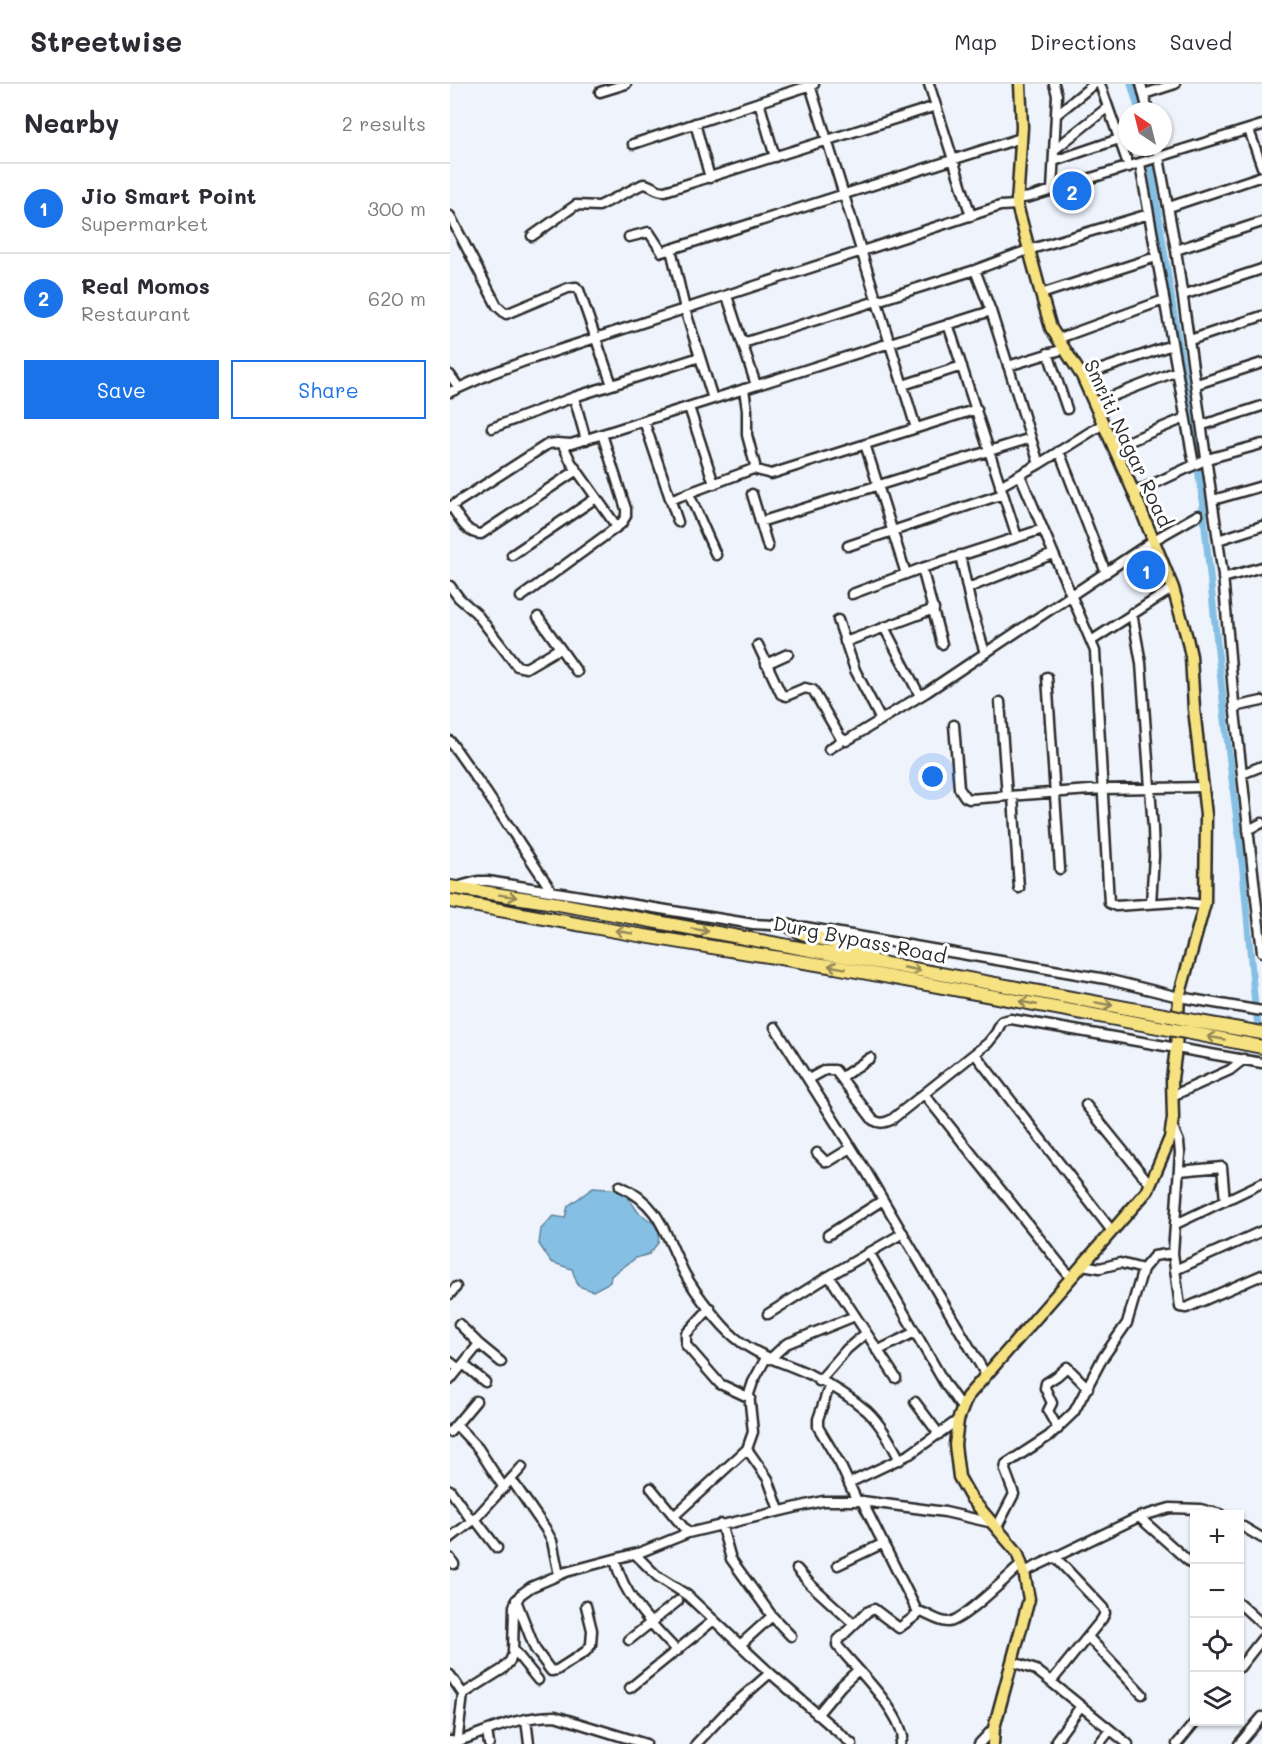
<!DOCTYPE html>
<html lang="en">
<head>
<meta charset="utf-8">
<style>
  :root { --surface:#fff; --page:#f7f7f7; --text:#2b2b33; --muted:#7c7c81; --line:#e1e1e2; --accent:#1a73e8 }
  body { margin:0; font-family:Mali,sans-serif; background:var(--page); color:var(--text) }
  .controls { position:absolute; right:18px; bottom:18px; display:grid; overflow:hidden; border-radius:0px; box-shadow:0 2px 4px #0004 }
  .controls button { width:54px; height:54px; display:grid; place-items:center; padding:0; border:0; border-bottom:2px solid var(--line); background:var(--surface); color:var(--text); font:30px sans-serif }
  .compass { position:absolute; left:668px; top:18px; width:54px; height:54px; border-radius:50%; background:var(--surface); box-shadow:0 2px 4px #0004; rotate:325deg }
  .you { position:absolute; left:483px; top:693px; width:21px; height:21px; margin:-15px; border:4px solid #fff; border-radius:50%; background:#1a73e8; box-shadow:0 0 0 9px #1a73e833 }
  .badge { display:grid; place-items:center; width:39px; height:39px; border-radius:50%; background:var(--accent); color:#fff; font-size:20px; font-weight:700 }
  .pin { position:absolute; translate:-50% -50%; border:3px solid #fff; box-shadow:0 2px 6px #0006 }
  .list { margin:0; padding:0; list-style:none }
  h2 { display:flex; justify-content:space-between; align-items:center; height:78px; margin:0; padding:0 24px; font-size:26px }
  h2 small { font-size:20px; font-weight:400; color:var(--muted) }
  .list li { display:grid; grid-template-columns:39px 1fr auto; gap:18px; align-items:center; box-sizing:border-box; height:90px; padding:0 24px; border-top:2px solid var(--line) }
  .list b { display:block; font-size:22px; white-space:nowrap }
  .list p { margin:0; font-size:20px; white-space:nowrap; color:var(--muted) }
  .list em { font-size:20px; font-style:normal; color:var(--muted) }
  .actions { display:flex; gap:12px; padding:18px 24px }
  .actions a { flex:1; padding:14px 0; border:2px solid var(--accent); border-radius:0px; text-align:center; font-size:21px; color:var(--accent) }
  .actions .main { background:var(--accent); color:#fff }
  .icon { flex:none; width:33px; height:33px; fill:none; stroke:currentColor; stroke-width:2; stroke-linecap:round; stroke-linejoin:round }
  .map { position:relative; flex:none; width:812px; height:1660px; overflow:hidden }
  header { display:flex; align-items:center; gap:36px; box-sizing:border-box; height:84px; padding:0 30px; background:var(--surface); border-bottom:2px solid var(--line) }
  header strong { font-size:28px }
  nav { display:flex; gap:33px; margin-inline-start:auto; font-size:21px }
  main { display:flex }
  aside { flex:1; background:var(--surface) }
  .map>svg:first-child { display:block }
</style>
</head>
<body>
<header>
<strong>Streetwise</strong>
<nav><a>Map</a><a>Directions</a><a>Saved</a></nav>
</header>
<main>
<aside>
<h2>Nearby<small>2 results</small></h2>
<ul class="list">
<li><span class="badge">1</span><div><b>Jio Smart Point</b><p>Supermarket</p></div><em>300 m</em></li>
<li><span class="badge">2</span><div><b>Real Momos</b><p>Restaurant</p></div><em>620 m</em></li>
</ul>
<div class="actions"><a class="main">Save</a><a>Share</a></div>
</aside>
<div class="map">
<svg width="812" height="1660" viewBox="0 0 812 1660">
  <rect width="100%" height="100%" fill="#eef3fc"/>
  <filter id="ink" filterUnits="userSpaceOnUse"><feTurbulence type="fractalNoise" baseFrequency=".0167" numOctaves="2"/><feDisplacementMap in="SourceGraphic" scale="12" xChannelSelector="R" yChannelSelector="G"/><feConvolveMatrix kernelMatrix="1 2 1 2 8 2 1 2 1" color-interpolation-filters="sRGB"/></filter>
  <g filter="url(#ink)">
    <path fill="#85c0e4" stroke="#61849a" stroke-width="1.5" d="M143 1104 173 1106 188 1128 210 1144 208 1159 199 1170 186 1174 161 1192 160 1198 143 1207 128 1202 122 1185 101 1178 89 1160 91 1145 103 1132 115 1134 118 1122Z"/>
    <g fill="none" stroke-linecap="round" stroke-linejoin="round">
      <path stroke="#85c0e4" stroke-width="7" d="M681 0 689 27
        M698 63 751 405 776 645 793 787 805 922 812 965"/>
      <defs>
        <path id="minor" d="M479 0 521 132
          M650 0 679 83
          M691 0 698 27
          M360 1 466 344
          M150 8 176 0
          M694 10 725 0
          M309 18 325 73
          M606 31 644 0
          M245 39 260 94
          M799 46 812 83
          M183 60 364 0
          M707 63 726 166 773 491 784 619 812 868
          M604 66 658 23
          M604 77 669 55
          M690 80 744 381
          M602 106 607 11 604 0
          M566 115 580 113 812 41
          M719 123 812 92
          M0 132 47 222 56 230 118 204 126 203
          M82 152 126 121 149 122 193 100C202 100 205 108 215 107L486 22
          M179 153 199 148 212 168 571 54
          M221 165 235 225 263 315
          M726 166 812 138
          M525 186 541 227 589 380
          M129 206 162 301
          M591 210 706 173
          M733 211 812 185
          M277 212 306 301
          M498 240 567 453
          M607 255 714 216
          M740 256 812 232
          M293 259 525 186 578 166 699 130
          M598 269 617 325
          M558 282 614 265
          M0 291 9 304
          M632 292 722 261
          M747 300 812 279
          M453 301 512 282
          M0 308 40 290 75 277 550 122 567 121
          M124 313 136 356
          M645 319 727 287
          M239 323 264 400
          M194 337 228 438
          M753 341 812 322
          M42 344 124 313 250 273
          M415 360 456 490
          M113 361 121 378 167 443
          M663 364 735 334
          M609 367 656 489
          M303 385 321 390 527 325
          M570 391 645 567 659 819 666 822 726 818 755 821
          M550 402 589 380 653 340
          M684 409 757 375 812 360
          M239 410 266 471
          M302 410 318 463
          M220 416 303 385 305 381 297 351V326L294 305
          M763 416 812 402
          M1 422C9 433 16 450 31 450L127 386
          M0 423 98 360 107 359 121 360 541 227
          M310 438 581 354
          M768 456 812 442
          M398 462 553 410
          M62 471 146 414
          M510 471 522 526 535 569
          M472 484 492 560
          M773 494 812 483
          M0 502 9 514 26 529 67 582 76 584 110 564
          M518 504 603 470
          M402 510 472 484 593 445
          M71 513 171 440 176 432V425L152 350
          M682 529 691 579 703 745 704 772 701 819
          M88 533 127 588
          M388 536 405 586 431 636
          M434 543 470 612
          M641 557 723 504
          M395 558 484 525
          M308 561 331 610 336 612 355 604 363 606 390 653 396 657 477 608 704 456 748 431
          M316 580 338 570
          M597 593 610 785
          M550 618 557 712
          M784 623 812 617
          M504 641 509 704 515 713 519 715 653 705 754 703
          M0 657 36 708 101 806
          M379 665 393 656
          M792 690 812 682
          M563 712 569 804
          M798 746 812 739
          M6 803 28 797H38L303 840 355 843 656 895 729 913 812 927
          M325 943 416 1087 536 1291
          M525 970 662 1147
          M392 993 420 974
          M359 995 375 986H385L423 1036C430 1040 434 1039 441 1036L538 959 546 949 552 937 561 935 812 979
          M474 1010 621 1194
          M722 1012 780 986 794 975
          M636 1021 700 1100
          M722 1041 729 1058 730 1069 723 1169 730 1223 736 1224 812 1191
          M367 1069 375 1077 378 1078 401 1064
          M729 1087 772 1083 775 1117
          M170 1102C209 1120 214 1147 231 1182 239 1201 264 1233 279 1248 302 1271 331 1277 359 1290 377 1299 402 1314 417 1327 431 1340 441 1359 450 1376
          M726 1140 812 1099
          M378 1151 433 1116
          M419 1168 495 1300 512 1324
          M632 1181 650 1184 670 1179 693 1185
          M725 1186 812 1147
          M379 1192 446 1294
          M0 1210 6 1203
          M260 1224 236 1250V1261L270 1300 300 1314
          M318 1230 379 1192 453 1149
          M29 1260 51 1278
          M427 1267 465 1248
          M320 1275 336 1260 405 1232
          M0 1278 9 1285
          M13 1280 35 1298
          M0 1296 29 1260 9 1240
          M369 1297 397 1265 416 1249
          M379 1303 368 1335V1343L390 1380 407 1417
          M465 1318 489 1350
          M6 1341 28 1364 54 1404
          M608 1345 598 1327 602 1319 595 1304 596 1299 607 1292 617 1283 638 1304
          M0 1348 26 1317
          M297 1365 318 1395 329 1426
          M61 1395 95 1444 102 1457 109 1491
          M399 1399 460 1370 508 1336
          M201 1404 238 1449
          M0 1406 22 1437
          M412 1417 468 1529
          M224 1432 297 1365 303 1348 299 1310 303 1298 316 1274
          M689 1433 744 1482
          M25 1435 47 1464
          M271 1440 281 1475 322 1532 341 1552
          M790 1441 812 1454
          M547 1443 564 1410 555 1386 556 1380 599 1352 624 1328 652 1275 677 1239 693 1185 704 1172 723 1169
          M0 1454 25 1435 72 1383
          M185 1470 207 1492 237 1511 320 1589 402 1660
          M0 1474 4 1480
          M165 1476C174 1513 202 1541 227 1567
          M388 1481 434 1459
          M347 1485 360 1500 404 1540
          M574 1488 689 1433 720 1424 750 1425 770 1430
          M66 1516 85 1565 101 1587 107 1586 135 1568 141 1561 142 1546 136 1522
          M790 1520 812 1540
          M638 1553 692 1610
          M179 1556 228 1517
          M290 1561 322 1532
          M63 1565 88 1596
          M563 1578 586 1586 595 1593 678 1660
          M790 1583 812 1555
          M0 1591 13 1610 53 1585 60 1577 63 1570 64 1522 70 1511 81 1503 116 1488 191 1468 238 1449 373 1417H412L495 1428 543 1439
          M601 1598 652 1535 655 1529 653 1524 605 1473
          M180 1604 264 1536
          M367 1631 391 1602 408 1586
          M76 1635 79 1660
          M37 1647 39 1660
          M0 1657 7 1658C39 1646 70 1632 105 1632L196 1660
          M7 1660 13 1610
          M246 1660 279 1625 320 1589
          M450 1660 453 1653C447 1623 406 1585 387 1561L388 1556 417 1528 424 1525 449 1544 471 1528C480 1531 488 1538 498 1538 512 1538 559 1491 572 1480
          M529 1660 544 1644
          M606 1660V1656L631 1622
          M649 1660 660 1646
          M727 1660 745 1638
          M789 1660 812 1633"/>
        <path id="major" d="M543 1660 544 1644 579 1515 574 1488 567 1468 521 1414 509 1393 505 1361 508 1336 517 1313 698 1106 720 1054 723 1034 722 995 726 964 729 913 755 819 756 731 744 625 741 572 737 554 723 504 684 409 632 292 601 244 591 210 567 121 572 43 570 0"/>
        <path id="highway" d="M0 803 98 818 720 932
          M0 817 182 850 385 883 719 945
          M339 842C365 859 397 855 421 874
          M738 936 812 949
          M736 948 812 963"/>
      </defs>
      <use href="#minor" stroke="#2b2b2b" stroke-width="13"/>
      <use href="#major" stroke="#2b2b2b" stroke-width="15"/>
      <use href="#highway" stroke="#2b2b2b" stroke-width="16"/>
      <use href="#minor" stroke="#fff" stroke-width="8"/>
      <use href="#major" stroke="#f7e281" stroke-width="10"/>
      <use href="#highway" stroke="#f7e281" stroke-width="12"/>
      <defs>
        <path id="highway-bridge" d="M720 932 738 936
          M719 945 736 948"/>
      </defs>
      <use href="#highway-bridge" stroke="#2b2b2b" stroke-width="16" stroke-linecap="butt"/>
      <use href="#highway-bridge" stroke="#f7e281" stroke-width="12"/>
    </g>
    <defs><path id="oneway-shaft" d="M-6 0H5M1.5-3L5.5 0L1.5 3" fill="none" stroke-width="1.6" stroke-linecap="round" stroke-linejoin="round" transform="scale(1.5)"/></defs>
    <g stroke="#918656">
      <use href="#oneway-shaft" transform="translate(58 812) rotate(9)"/>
      <use href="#oneway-shaft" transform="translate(250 846) rotate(10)"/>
      <use href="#oneway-shaft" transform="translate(174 848) rotate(-170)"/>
      <use href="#oneway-shaft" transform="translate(387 883) rotate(-170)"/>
      <use href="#oneway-shaft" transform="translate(462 885) rotate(11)"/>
      <use href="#oneway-shaft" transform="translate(578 919) rotate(-169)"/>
      <use href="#oneway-shaft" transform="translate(654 920) rotate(10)"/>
      <use href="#oneway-shaft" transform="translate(766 954) rotate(-170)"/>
    </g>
  </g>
  <g text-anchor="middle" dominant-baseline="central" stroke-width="6" stroke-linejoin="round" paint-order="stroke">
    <g font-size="20" fill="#2b2b2b" stroke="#fff">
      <text transform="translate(679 359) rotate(65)">Smriti Nagar Road</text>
      <text transform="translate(410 855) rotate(11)">Durg Bypass Road</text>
    </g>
  </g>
</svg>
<div class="controls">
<button>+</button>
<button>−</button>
<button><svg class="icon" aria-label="locate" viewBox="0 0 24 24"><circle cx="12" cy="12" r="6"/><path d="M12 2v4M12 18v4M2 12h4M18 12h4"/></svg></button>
<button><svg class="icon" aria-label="layers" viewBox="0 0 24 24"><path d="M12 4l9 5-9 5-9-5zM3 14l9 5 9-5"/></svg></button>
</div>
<svg class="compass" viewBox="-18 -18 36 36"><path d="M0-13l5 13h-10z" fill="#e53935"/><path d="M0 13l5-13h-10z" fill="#7c7c81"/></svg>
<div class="you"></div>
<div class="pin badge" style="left:696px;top:486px">1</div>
<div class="pin badge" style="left:622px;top:107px">2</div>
</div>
</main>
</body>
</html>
